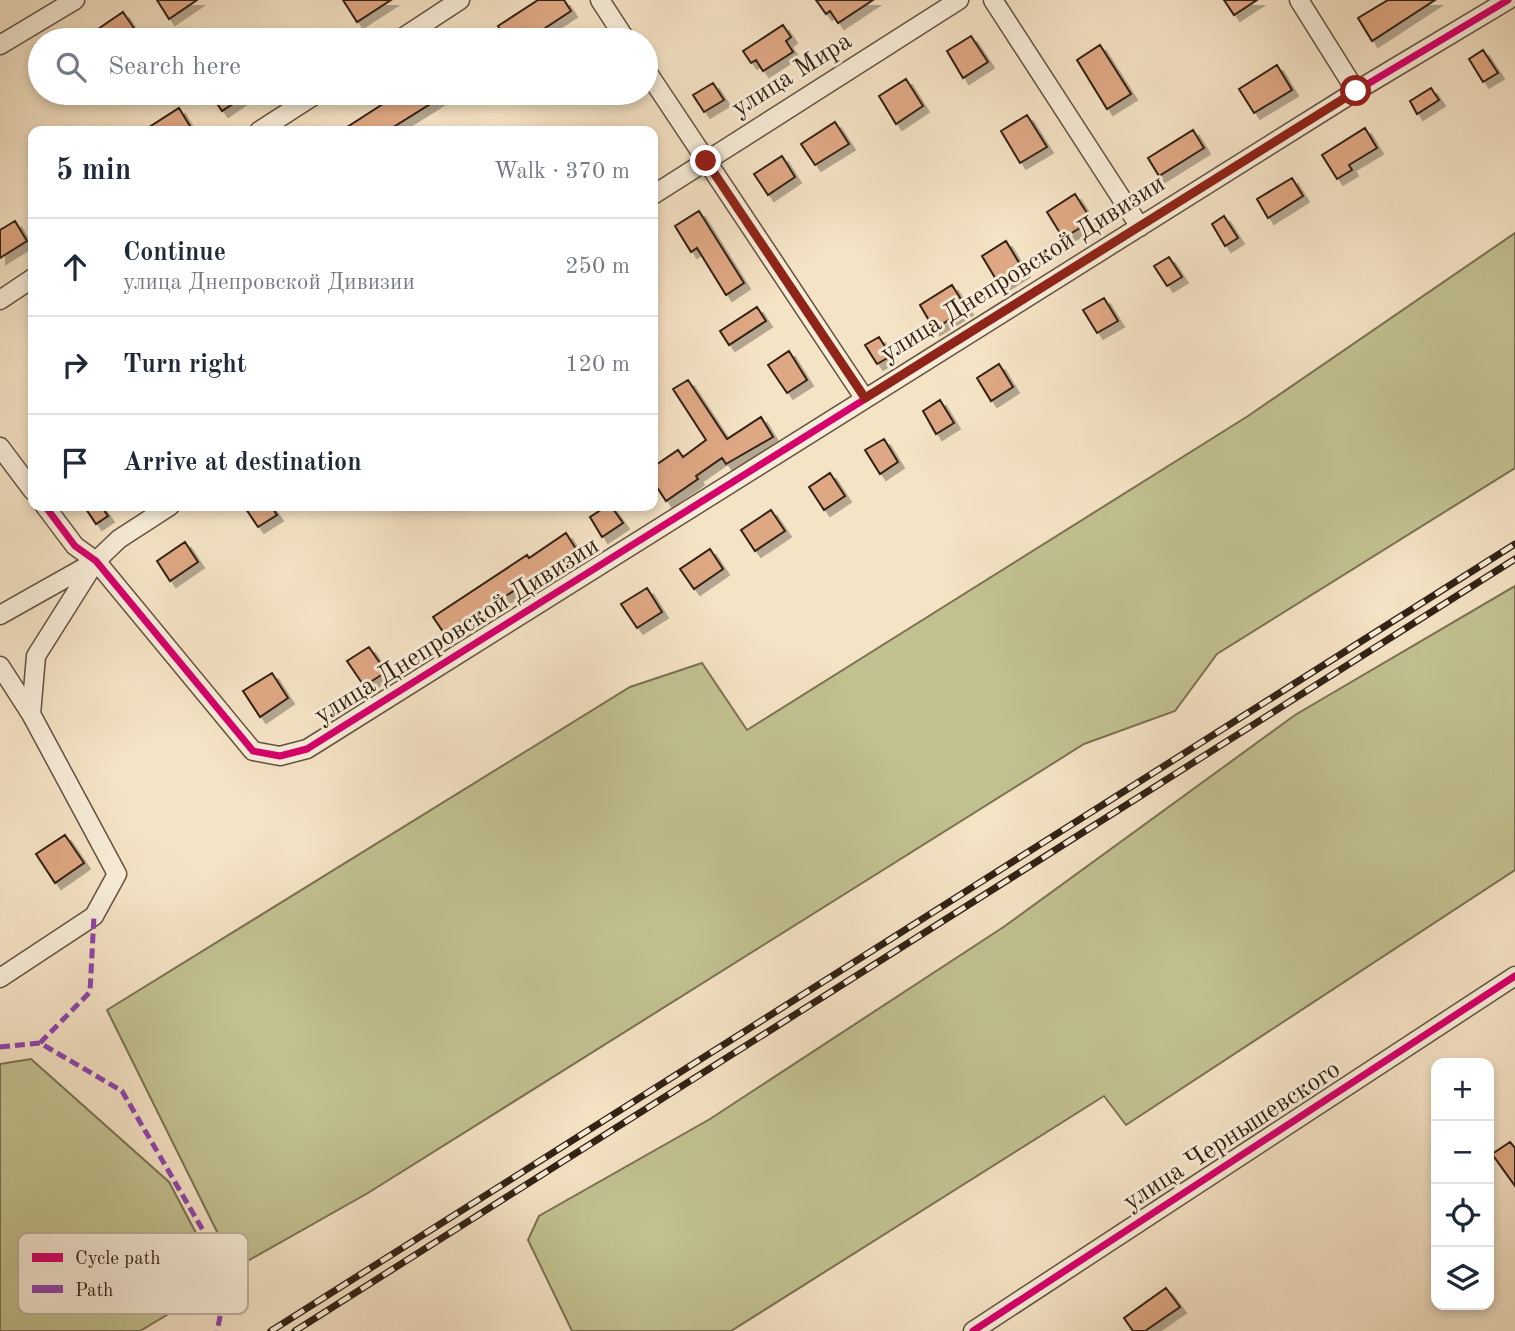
<!DOCTYPE html>
<html lang="en">
<head>
<meta charset="utf-8">
<style>
  :root { --surface:#fff; --page:#f2f2f3; --text:#1f2937; --muted:#747a83; --line:#e0e1e3 }
  body { margin:0; font-family:"Old Standard TT",serif; background:var(--page); color:var(--text) }
  .controls { position:absolute; right:21px; bottom:21px; display:grid; overflow:hidden; border-radius:14px; box-shadow:0 4px 10px #0003 }
  .controls button { width:63px; height:63px; display:grid; place-items:center; padding:0; border:0; border-bottom:2px solid var(--line); background:var(--surface); color:var(--text); font:35px sans-serif }
  .stop { position:absolute; width:21px; height:21px; margin:-16px; border:5px solid #8f2418; border-radius:50%; background:#fff }
  .stop.end { background:#8f2418; border-color:#fff; box-shadow:0 2px 7px #0008 }
  .list { margin:0; padding:0; list-style:none }
  h2 { display:flex; justify-content:space-between; align-items:center; height:91px; margin:0; padding:0 28px; font-size:30px }
  h2 small { font-size:23px; font-weight:400; color:var(--muted) }
  .list li { display:grid; grid-template-columns:46px 1fr auto; gap:21px; align-items:center; box-sizing:border-box; height:98px; padding:0 28px; border-top:2px solid var(--line) }
  .list b { display:block; font-size:26px; white-space:nowrap }
  .list p { margin:0; font-size:23px; white-space:nowrap; color:var(--muted) }
  .list em { font-size:23px; font-style:normal; color:var(--muted) }
  .icon { flex:none; width:38px; height:38px; fill:none; stroke:currentColor; stroke-width:2; stroke-linecap:round; stroke-linejoin:round }
  .map { position:relative; flex:none; width:1515px; height:1331px; overflow:hidden }
  .search { position:absolute; background:var(--surface); box-shadow:0 4px 10px #0003; left:28px; top:28px; width:630px; height:77px; display:flex; align-items:center; gap:18px; box-sizing:border-box; padding:0 24px; border-radius:38px; color:var(--muted); font-size:26px }
  .panel { position:absolute; background:var(--surface); box-shadow:0 4px 10px #0003; left:28px; top:126px; width:630px; height:385px; border-radius:14px }
  .map>svg:first-child { display:block }
</style>
</head>
<body>
<div class="map">
<svg width="1515" height="1331" viewBox="0 0 1515 1331">
  <defs>
    <filter id="shadow"><feDropShadow dx="6" dy="6" stdDeviation="0" flood-color="#0004"/></filter>
  </defs>
  <rect width="100%" height="100%" fill="#f5e3c5"/>
  <filter id="stains"><feTurbulence type="fractalNoise" baseFrequency=".00286" numOctaves="4"/><feColorMatrix values="0 0 0 0 .2 0 0 0 0 .09 0 0 0 0 .02 0 0 0 .5 -.17"/></filter>
  <radialGradient id="worn" r=".72"><stop offset=".6" stop-color="#630" stop-opacity="0"/><stop offset="1" stop-color="#630" stop-opacity=".3"/></radialGradient>
  <path fill="#c2c190" stroke="#7a7152" stroke-width="2" d="M1515 233V468L1217 654 1175 711 1084 744 368 1193 235 1268 107 1010 630 687 702 663 747 730 1248 416Z
    M1515 586V870L1126 1125 1104 1096 731 1331H572L528 1240 539 1216 710 1119 1005 926 1295 715Z
    M31 1059 169 1182 222 1282 140 1331H0V1064Z"/>
  <path fill="#dfa884" stroke="#322115" stroke-width="2" filter="url(#shadow)" d="M157 0H197L169 19Z
    M343 0H391L357 22Z
    M538 0H564L571 11 527 40H507L498 26Z
    M816 0H873L838 23 830 11 826 14Z
    M1224 0H1257L1234 15Z
    M1388 0H1435L1372 41 1358 18Z
    M123 12 137 33 126 40H105L98 29Z
    M783 25 791 37 786 41 793 52 763 71 756 60 751 63 743 51Z
    M971 36 988 62 963 78 947 51Z
    M1100 45 1131 94 1107 109 1077 60Z
    M1483 50 1498 73 1483 82 1469 59Z
    M1277 65 1292 90 1254 113 1239 89Z
    M906 79 923 106 896 124 879 96Z
    M713 83 724 100 704 112 693 95Z
    M1431 88 1439 100 1417 114 1410 101Z
    M210 93H249L222 111Z
    M400 93H448L387 131H341Z
    M179 108 193 131H143Z
    M1027 115 1047 147 1020 163 1001 131Z
    M835 122 849 144 815 165 801 144Z
    M1365 128 1377 148 1349 165 1352 170 1337 179 1322 155Z
    M1193 130 1204 148 1159 176 1148 158Z
    M782 156 795 177 768 195 754 174Z
    M1292 178 1303 196 1268 218 1257 199Z
    M1075 194 1092 221 1063 238 1047 212Z
    M699 211 744 283 726 295 697 248 691 252 675 226Z
    M1224 216 1238 238 1225 246 1212 224Z
    M15 221 27 241 0 258V230Z
    M1006 241 1024 271 1000 286 982 256Z
    M1169 257 1182 277 1167 286 1154 266Z
    M952 285 967 309 934 329 920 305Z
    M1104 298 1118 321 1097 333 1083 310Z
    M757 307 766 321 729 345 720 331Z
    M879 337 891 356 877 364 865 345Z
    M789 351 807 380 787 393 768 365Z
    M999 364 1013 387 991 401 977 378Z
    M688 380 727 439 761 417 773 437 726 464 722 458 696 476 698 479 666 501 653 481V467L678 450 683 457 706 440 673 389Z
    M940 400 954 423 936 434 923 411Z
    M884 439 898 462 880 474 865 450Z
    M830 473 845 496 824 510 809 487Z
    M84 506H101L108 516 96 524Z
    M244 506H271L277 515 258 527Z
    M607 506H611L623 523 602 537 590 517Z
    M771 510 785 531 755 551 741 530Z
    M566 533 576 549 446 636 433 617 527 555 529 558Z
    M185 542 198 562 170 581 157 561Z
    M710 549 723 569 694 589 680 569Z
    M647 588 662 612 637 628 621 604Z
    M369 647 386 672 364 686 347 661Z
    M272 673 288 698 260 717 243 691Z
    M65 835 84 863 55 883 36 854Z
    M1510 1142 1515 1148V1186L1492 1154Z
    M1166 1288 1180 1307 1145 1331H1133L1124 1318Z"/>
  <g fill="none" stroke-linecap="round" stroke-linejoin="round">
    <defs>
      <path id="minor" d="M600 0 626 40
        M993 0 1140 227
        M1299 0 1356 91
        M399 40 460 0
        M0 45 75 0
        M646 70 865 399
        M259 131 318 93
        M653 195 959 0
        M0 300 33 278
        M0 447 33 491
        M45 506 75 546 96 561 253 751 280 756 307 749 1356 91 1508 0
        M0 615 96 561 119 539 170 506
        M0 666 31 714 117 874 94 916 0 978
        M31 714 36 656 94 564
        M973 1331 1515 976"/>
    </defs>
    <use href="#minor" stroke="#635241" stroke-width="21"/>
    <use href="#minor" stroke="#f8edd9" stroke-width="18"/>
    <defs>
      <path id="rail" d="M271 1331 1515 544
        M295 1331 1515 559"/>
    </defs>
    <use href="#rail" stroke="#322115" stroke-width="7"/>
    <use href="#rail" stroke="#f8edd9" stroke-width="4.5" stroke-dasharray="13" stroke-linecap="butt"/>
    <path stroke="#8e44ad" stroke-width="5" stroke-dasharray="10 5" stroke-linecap="butt" d="M40 1043 90 992 94 916
      M0 1047 40 1043 122 1091 229 1275 217 1331"/>
    <defs>
      <path id="cycleway" d="M45 506 75 546 96 561 253 751 280 756 307 749 1356 91 1508 0
        M973 1331 1515 976"/>
    </defs>
    <use href="#cycleway" stroke="#f8edd9" stroke-width="11"/>
    <use href="#cycleway" stroke="#d6006c" stroke-width="7"/>
  </g>
  <g fill="none" stroke-linecap="round" stroke-linejoin="round">
    <path stroke="#8f2418" stroke-width="9" d="M706 161 865 398 1356 91"/>
  </g>
  <g text-anchor="middle" dominant-baseline="central" stroke-width="6" stroke-linejoin="round" paint-order="stroke">
    <g font-size="26" fill="#322115" stroke="#f8edd9">
      <text transform="translate(792 75) rotate(-32)">улица Мира</text>
      <text transform="translate(1023 269) rotate(-32)">улица Днепровской Дивизии</text>
      <text transform="translate(457 631) rotate(-32)">улица Днепровской Дивизии</text>
      <text transform="translate(1232 1136) rotate(-33)">улица Чернышевского</text>
    </g>
  </g>
  <rect x="18" y="1233" width="230" height="81" rx="10" fill="#f8edd9" stroke="#bdb09e" stroke-width="2"/>
  <rect x="32" y="1253" width="31" height="9" fill="#d6006c"/>
  <rect x="32" y="1285" width="31" height="8" fill="#8e44ad"/>
  <g font-size="19" fill="#322115">
    <text x="75" y="1264">Cycle path</text>
    <text x="75" y="1296">Path</text>
  </g>
  <rect width="100%" height="100%" filter="url(#stains)"/>
  <rect width="100%" height="100%" fill="url(#worn)"/>
</svg>
<div class="controls">
<button>+</button>
<button>−</button>
<button><svg class="icon" aria-label="locate" viewBox="0 0 24 24"><circle cx="12" cy="12" r="6"/><path d="M12 2v4M12 18v4M2 12h4M18 12h4"/></svg></button>
<button><svg class="icon" aria-label="layers" viewBox="0 0 24 24"><path d="M12 4l9 5-9 5-9-5zM3 14l9 5 9-5"/></svg></button>
</div>
<div class="stop" style="left:1356px;top:91px"></div>
<div class="stop end" style="left:706px;top:161px"></div>
<div class="search"><svg class="icon" aria-label="search" viewBox="0 0 24 24"><circle cx="10" cy="10" r="6"/><path d="M15 15l6 6"/></svg>Search here</div>
<section class="panel">
<h2>5 min<small>Walk · 370 m</small></h2>
<ul class="list">
<li><svg class="icon" aria-label="ahead" viewBox="0 0 24 24"><path d="M12 20V5M6 11l6-6 6 6"/></svg><div><b>Continue</b><p>улица Днепровской Дивизии</p></div><em>250 m</em></li>
<li><svg class="icon" aria-label="right" viewBox="0 0 24 24"><path d="M7 20v-9h11M14 6l5 5-5 5"/></svg><div><b>Turn right</b></div><em>120 m</em></li>
<li><svg class="icon" aria-label="arrive" viewBox="0 0 24 24"><path d="M6 21V4h12l-3 4 3 4H6"/></svg><div><b>Arrive at destination</b></div></li>
</ul>
</section>
</div>
</body>
</html>
